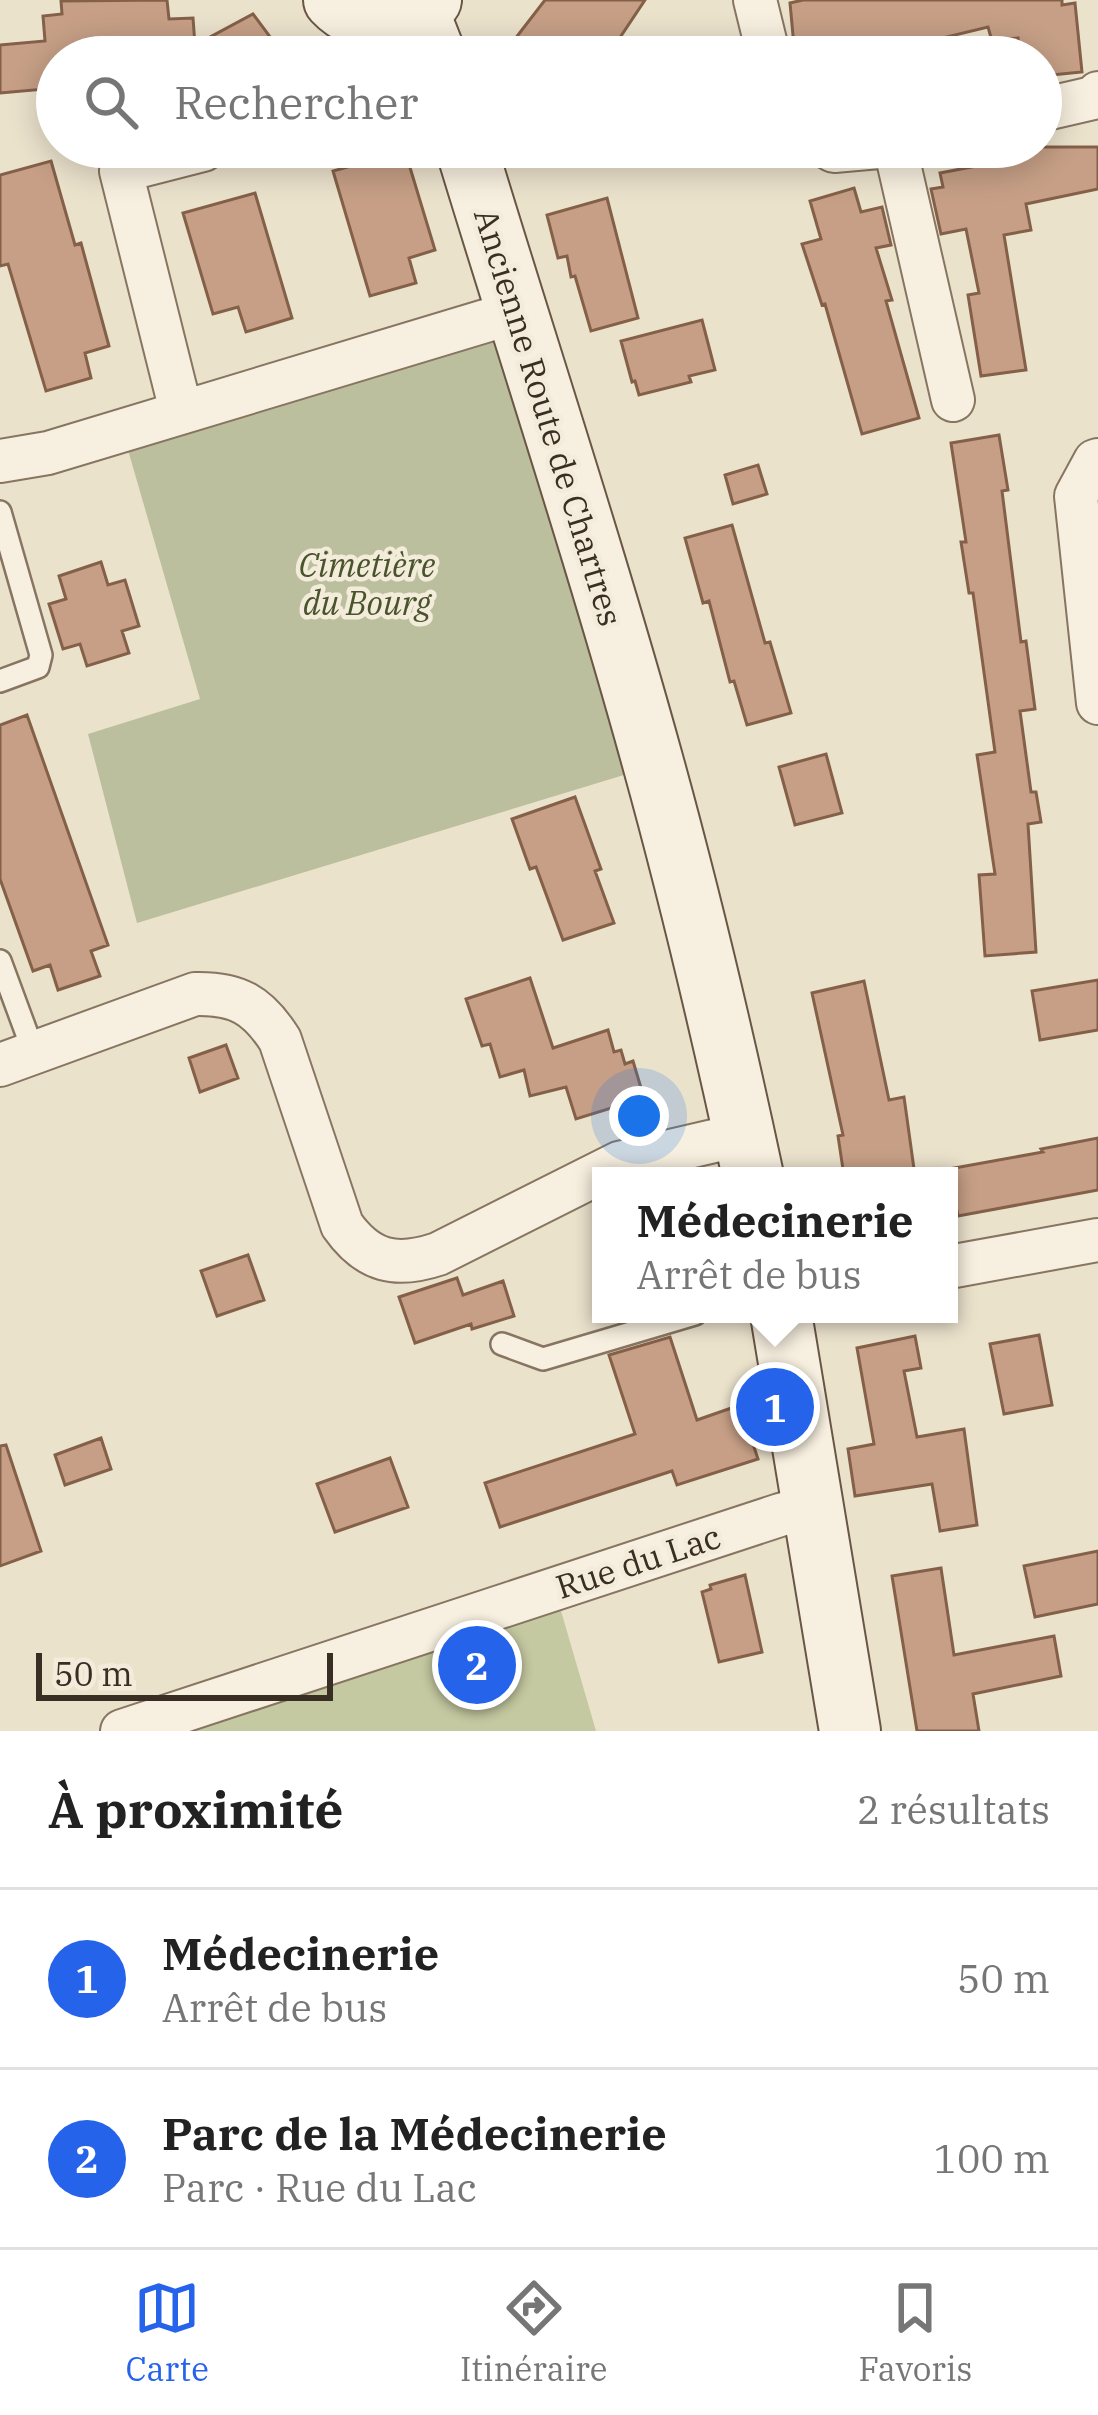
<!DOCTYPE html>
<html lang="fr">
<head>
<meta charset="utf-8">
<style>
  :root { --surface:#fff; --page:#f2f2f2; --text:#222; --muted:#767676; --line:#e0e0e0; --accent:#2563eb }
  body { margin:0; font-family:"IBM Plex Serif",serif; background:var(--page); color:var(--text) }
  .scale { position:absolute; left:36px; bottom:30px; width:297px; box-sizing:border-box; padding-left:12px; border:6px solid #392e23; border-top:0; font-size:33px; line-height:42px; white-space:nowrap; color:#392e23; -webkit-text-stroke:9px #f3ecdb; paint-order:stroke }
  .you { position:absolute; left:639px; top:1116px; width:42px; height:42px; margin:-30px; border:9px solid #fff; border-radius:50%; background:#1a73e8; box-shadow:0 0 0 18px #1a73e833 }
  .badge { display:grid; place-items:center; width:78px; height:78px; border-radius:50%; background:var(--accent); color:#fff; font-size:39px; font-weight:700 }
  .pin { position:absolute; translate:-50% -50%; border:6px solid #fff; box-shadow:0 3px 12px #0006 }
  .popup { position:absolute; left:592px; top:1167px; width:366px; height:156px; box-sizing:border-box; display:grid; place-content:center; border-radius:0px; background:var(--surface); filter:drop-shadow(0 3px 9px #0005); font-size:39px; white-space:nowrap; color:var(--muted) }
  .popup b { font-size:45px; color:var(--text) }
  .popup::after { content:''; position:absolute; left:50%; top:100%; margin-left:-24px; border:24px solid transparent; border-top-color:var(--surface) }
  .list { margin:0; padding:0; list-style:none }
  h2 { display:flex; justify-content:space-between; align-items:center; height:156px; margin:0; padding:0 48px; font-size:51px }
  h2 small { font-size:39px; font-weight:400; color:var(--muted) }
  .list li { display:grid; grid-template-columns:78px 1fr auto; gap:36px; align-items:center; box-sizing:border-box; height:180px; padding:0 48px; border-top:3px solid var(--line) }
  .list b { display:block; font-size:45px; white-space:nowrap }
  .list p { margin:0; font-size:39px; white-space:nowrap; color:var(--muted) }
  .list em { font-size:39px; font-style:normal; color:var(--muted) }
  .icon { flex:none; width:66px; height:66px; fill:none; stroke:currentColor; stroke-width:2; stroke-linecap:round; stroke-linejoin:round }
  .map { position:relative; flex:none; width:1098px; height:1731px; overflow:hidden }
  .search { position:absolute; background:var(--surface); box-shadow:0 6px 30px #0003; left:36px; right:36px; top:36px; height:132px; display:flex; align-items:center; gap:30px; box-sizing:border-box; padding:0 42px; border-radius:66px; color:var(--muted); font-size:45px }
  .sheet { height:516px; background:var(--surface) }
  nav { display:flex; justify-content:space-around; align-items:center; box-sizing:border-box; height:168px; border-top:3px solid var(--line); background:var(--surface); font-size:33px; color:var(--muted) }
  nav a { display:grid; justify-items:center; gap:6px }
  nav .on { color:var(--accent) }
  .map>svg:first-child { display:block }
</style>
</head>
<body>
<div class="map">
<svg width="1098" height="1731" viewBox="0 0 1098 1731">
  <rect width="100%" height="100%" fill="#ebe2cc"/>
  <path fill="#c5c9a1" d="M559 1604 596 1731H190L196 1726Z"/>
  <path fill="#bcbf9e" d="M498 338 624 775 137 923 88 734 200 699 128 450Z"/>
  <path fill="#c69f86" stroke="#846049" stroke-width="3" d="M167 0 169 19 193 18 195 45 253 14 285 57H57V88L0 93V45L45 41 43 16 62 14 61 1Z
    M545 0H645L607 57H501Z
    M803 0H1062V5L1075 3 1082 72 1041 76V57H1020L1018 38 992 41 988 27 884 52 885 57H795L790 3Z
    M1004 147H1098V189L1026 204 1031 230 1004 235 1026 370 981 376 968 295 979 293 966 229 941 234 931 189 943 187 940 173 987 164 984 151Z
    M405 151 435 250 409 258 416 283 370 296 333 171Z
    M51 161 75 245 81 243 109 346 85 353 91 378 46 391 8 264 0 266V175Z
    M854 188 861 212 882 207 891 245 876 248 892 300 886 301 919 418 862 434 825 304 822 305 802 244 821 239 810 201Z
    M255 193 292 318 246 332 238 307 213 314 183 213Z
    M607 198 638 318 591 331 575 276 571 277 567 256 558 258 547 215Z
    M702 320 715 370 689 376 691 382 639 395 635 381 632 382 621 341Z
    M999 435 1008 490 1002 491 1021 642 1026 641 1035 709 1020 711 1031 792H1036L1041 822 1028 824 1036 952 985 956 979 875 995 874 977 755 995 752 973 593H969L961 542H966L951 443Z
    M758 465 767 494 733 504 725 475Z
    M732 525 765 643 770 642 791 713 747 725 734 681 730 682 709 601 703 603 685 538Z
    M101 562 108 585 125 580 139 626 122 631 129 653 87 666 80 644 63 649 49 604 66 599 59 576Z
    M27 715 108 945 91 951 100 976 58 990 50 965 33 971 0 879V725Z
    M826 754 842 813 795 825 779 767Z
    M575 797 601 869 595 871 614 923 563 940 536 867 530 869 512 819Z
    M530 978 553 1048 608 1030 614 1052 621 1050 625 1064 633 1061 644 1098 576 1119 566 1087 530 1096 524 1070 500 1077 490 1044 482 1046 466 999Z
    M1098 980V1030L1040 1040 1032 991Z
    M864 981 889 1100 904 1097 915 1176H844L838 1136 843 1135 812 993Z
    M226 1045 238 1078 200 1092 189 1058Z
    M1098 1138V1190L958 1216 949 1169 1043 1152 1041 1149Z
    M248 1255 264 1300 217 1316 201 1271Z
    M457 1278 463 1295 503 1281 514 1316 472 1329 471 1324 415 1343 399 1297Z
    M1039 1335 1052 1405 1004 1414 990 1344Z
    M915 1336 921 1368 904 1371 917 1437 964 1429 977 1525 940 1531 932 1484 855 1496 848 1449 874 1444 857 1348Z
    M670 1337 697 1420 740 1405 758 1459 677 1485 672 1471 500 1527 485 1483 635 1434 609 1355Z
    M101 1438 111 1469 65 1485 55 1455Z
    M6 1445 41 1551 0 1566V1446Z
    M390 1458 408 1507 335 1532 317 1484Z
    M1098 1551V1604L1035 1617 1024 1566Z
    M941 1568 954 1655 1054 1636 1061 1676 973 1694 979 1731H917L892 1576Z
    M745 1575 762 1652 719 1662 702 1592 711 1589 710 1585Z"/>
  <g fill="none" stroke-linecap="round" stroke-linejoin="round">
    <defs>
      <path id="lane" d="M0 512 41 655 38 667 0 681
        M0 961 34 1053
        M502 1344 543 1359 695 1314"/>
      <path id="street" d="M755 0 769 57
        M1041 110 1093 98 1098 93
        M827 147 834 151 879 147
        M895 147 953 400
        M181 411 121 171 203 150
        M1098 460 1095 461 1076 496 1098 703
        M0 461 48 453 515 312
        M0 1065 195 994C237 993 258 1005 280 1040L342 1225C368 1262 396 1268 438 1254L619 1163 744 1134
        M949 1267 1098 1240
        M122 1731 780 1515 813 1506"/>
      <path id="secondary" d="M334 0C361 29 403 23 431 0
        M418 11 436 57
        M466 147C528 351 595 553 652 759 690 896 723 1036 753 1176
        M781 1314 850 1731"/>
    </defs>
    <use href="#lane" stroke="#877561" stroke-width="26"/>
    <use href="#street" stroke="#877561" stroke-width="46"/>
    <use href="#secondary" stroke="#695644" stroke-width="64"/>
    <use href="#lane" stroke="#f7efdf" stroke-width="21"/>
    <use href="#street" stroke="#f7efdf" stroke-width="42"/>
    <use href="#secondary" stroke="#f7efdf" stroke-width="60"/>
  </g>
  <g text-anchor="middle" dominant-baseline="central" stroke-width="9" stroke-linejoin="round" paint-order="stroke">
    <g font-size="33" fill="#392e23" stroke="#f3ecdb">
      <text transform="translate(549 417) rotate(73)">Ancienne Route de Chartres</text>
      <text transform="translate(638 1561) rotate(-18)">Rue du Lac</text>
    </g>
    <g font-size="33" font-style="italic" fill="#4a542c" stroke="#f3ecdb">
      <text x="367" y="564">Cimetière<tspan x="367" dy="38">du Bourg</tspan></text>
    </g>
  </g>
</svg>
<div class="scale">50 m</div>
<div class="you"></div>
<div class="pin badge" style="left:775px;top:1407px">1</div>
<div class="popup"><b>Médecinerie</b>Arrêt de bus</div>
<div class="pin badge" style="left:477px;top:1665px">2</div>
<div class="search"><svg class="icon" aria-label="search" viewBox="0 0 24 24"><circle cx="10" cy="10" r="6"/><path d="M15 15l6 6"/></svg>Rechercher</div>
</div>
<section class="sheet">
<h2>À proximité<small>2 résultats</small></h2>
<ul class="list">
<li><span class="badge">1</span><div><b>Médecinerie</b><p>Arrêt de bus</p></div><em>50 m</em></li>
<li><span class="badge">2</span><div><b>Parc de la Médecinerie</b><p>Parc · Rue du Lac</p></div><em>100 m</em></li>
</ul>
</section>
<nav>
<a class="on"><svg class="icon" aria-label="map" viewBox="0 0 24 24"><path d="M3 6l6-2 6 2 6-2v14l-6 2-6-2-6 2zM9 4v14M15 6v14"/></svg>Carte</a>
<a><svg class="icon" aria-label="directions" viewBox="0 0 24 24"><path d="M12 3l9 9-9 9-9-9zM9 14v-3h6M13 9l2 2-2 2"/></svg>Itinéraire</a>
<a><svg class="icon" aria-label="saved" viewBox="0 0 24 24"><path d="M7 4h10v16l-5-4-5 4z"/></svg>Favoris</a>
</nav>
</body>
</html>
